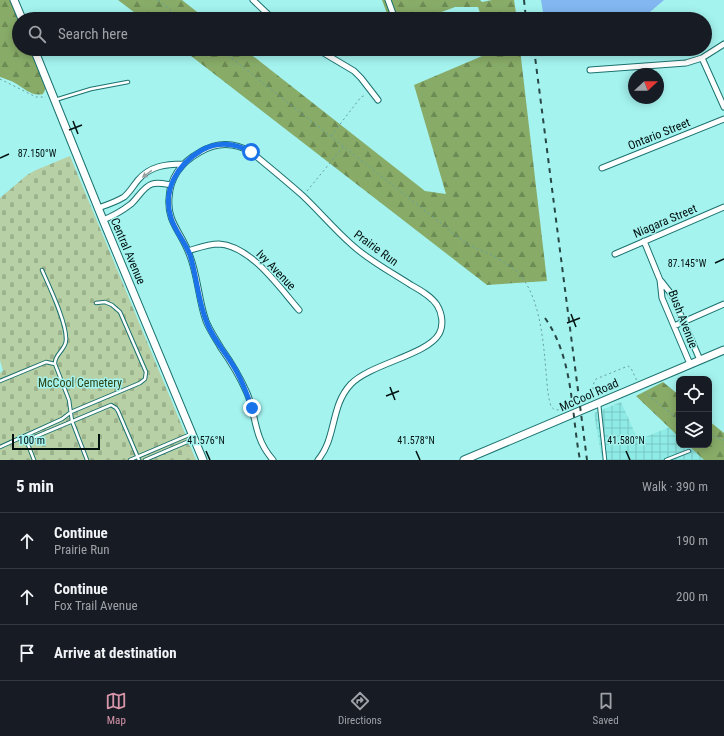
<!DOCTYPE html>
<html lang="en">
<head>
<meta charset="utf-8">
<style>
  :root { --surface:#171b24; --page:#242831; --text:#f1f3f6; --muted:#9ea1a6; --line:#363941; --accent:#d695a9 }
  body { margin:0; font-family:"Roboto Condensed",sans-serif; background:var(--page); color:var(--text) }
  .controls { position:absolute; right:12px; bottom:12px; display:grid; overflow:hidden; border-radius:8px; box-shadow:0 2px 10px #0003 }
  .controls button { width:36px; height:36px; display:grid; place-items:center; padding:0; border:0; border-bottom:1px solid var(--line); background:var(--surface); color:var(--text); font:20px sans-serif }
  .compass { position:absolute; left:628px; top:68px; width:36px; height:36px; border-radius:50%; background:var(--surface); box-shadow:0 2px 10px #0003; rotate:68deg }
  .scale { position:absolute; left:12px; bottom:10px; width:88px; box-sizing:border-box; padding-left:4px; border:2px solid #00100f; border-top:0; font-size:11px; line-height:14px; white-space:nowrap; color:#00100f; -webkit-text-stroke:3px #a4f3ef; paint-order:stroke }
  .stop { position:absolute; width:12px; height:12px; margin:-9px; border:3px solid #1a73e8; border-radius:50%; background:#fff }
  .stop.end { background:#1a73e8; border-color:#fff; box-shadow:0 1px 4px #0008 }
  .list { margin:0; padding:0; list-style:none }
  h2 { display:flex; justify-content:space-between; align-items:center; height:52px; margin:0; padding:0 16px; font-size:17px }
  h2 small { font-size:13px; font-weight:400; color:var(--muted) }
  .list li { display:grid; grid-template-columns:26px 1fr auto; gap:12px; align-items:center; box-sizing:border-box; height:56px; padding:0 16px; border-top:1px solid var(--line) }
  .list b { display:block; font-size:15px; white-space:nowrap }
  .list p { margin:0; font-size:13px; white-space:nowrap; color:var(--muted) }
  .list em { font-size:13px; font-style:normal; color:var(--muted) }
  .icon { flex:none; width:22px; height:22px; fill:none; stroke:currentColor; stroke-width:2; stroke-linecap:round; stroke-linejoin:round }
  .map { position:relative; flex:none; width:724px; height:460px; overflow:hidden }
  .search { position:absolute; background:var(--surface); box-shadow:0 2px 10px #0003; left:12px; right:12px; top:12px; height:44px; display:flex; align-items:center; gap:10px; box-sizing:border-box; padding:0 14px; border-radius:22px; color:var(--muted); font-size:15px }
  .sheet { height:220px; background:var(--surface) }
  nav { display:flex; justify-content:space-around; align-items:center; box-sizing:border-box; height:56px; border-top:1px solid var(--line); background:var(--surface); font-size:11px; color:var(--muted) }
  nav a { display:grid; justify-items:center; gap:2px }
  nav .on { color:var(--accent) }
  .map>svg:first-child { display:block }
</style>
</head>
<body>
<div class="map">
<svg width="724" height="460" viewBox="0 0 724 460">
  <defs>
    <pattern id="industrial-grid" width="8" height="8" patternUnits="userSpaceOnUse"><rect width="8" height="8" fill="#8febe6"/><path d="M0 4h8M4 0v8" fill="none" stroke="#7ac8c4"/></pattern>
    <pattern id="forest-firs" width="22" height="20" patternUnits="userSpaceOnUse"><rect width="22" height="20" fill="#88ac68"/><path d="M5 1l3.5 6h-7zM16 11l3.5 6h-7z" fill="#6d8b54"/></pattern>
    <pattern id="cemetery-stones" width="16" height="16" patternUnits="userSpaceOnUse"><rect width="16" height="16" fill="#b8d0a5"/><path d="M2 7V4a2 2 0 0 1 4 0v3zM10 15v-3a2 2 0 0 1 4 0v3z" fill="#9cb28d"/></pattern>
  </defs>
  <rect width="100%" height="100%" fill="#a4f3ef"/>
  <path fill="url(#industrial-grid)" d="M621 402 638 440 670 427 679 436V445H688L704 460H602L594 413Z"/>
  <path fill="url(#forest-firs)" d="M0 0H10L19 22V49H30L46 88 43 94C32 97 24 88 15 83 10 80 5 79 0 77Z
    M118 0H182L206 19H143Z
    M382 0H480L482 2 492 0H514L517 19H482L478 7H455L423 19H389Z
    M182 49H244L425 191 446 194 414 85 494 51V49H520L547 281 487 285Z
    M663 382 679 395V437L636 396Z
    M709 421 724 433V460H704L688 445H709Z"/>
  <path fill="url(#cemetery-stones)" d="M70 156 196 460H0V373L3 371 0 360V198L27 175 36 170Z"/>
  <path fill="#82b7f1" d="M541 0H664L644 17 639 19H546L544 18Z"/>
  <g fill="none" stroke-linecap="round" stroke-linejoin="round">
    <defs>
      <path id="lane" d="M55 100 91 89 128 82
        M42 270C49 286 67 323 66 340 66 350 54 354 55 364L69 400 72 421 87 460
        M0 381 46 362 55 364
        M599 404 605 460
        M0 447 62 419 71 412 140 383 145 379 146 372 120 312 112 305 105 302 96 303
        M34 460 27 442 30 439 111 405 116 408 118 411 139 460
        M130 460 191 434
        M145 460 194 439
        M666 460 689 451"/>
      <path id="street" d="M253 0 273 19
        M388 0 395 19
        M317 49 354 71 361 78 378 100
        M702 58 724 107
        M590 70 686 63 702 58 724 44
        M602 168 724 119
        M98 208C107 205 116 202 124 197 130 192 133 186 138 180 150 166 166 164 183 164
        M103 220C113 216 122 211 131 204 138 198 143 187 152 184 158 182 165 184 171 185
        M644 241 660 280 662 298 690 364
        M188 251C198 248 208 244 219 244 251 246 279 287 299 310
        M615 254 724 207
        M661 281 672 295 700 360
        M674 326 724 304
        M273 460C267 453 262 445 259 436 254 422 253 407 247 393 240 377 231 362 221 348 216 339 210 331 206 321 198 299 198 273 188 251 180 231 167 221 169 198 170 177 182 162 200 152 217 142 234 142 251 152 268 166 285 180 302 195 319 211 334 229 351 244 368 260 391 272 411 285 420 290 431 296 437 305 442 313 444 325 439 334 427 355 370 364 351 384 330 406 337 437 318 460"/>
      <path id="secondary" d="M14 0 22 19
        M34 49 103 220 203 460
        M464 460 724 350"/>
    </defs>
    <use href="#lane" stroke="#1b726f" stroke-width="4.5"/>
    <use href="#street" stroke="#1b726f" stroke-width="7"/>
    <use href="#secondary" stroke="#1b726f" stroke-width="9"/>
    <path stroke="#679e9c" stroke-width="1" stroke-dasharray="2 3" stroke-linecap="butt" d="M158 0 182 19
      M220 49 467 244C485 252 506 260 520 275 544 303 544 358 548 393 550 403 550 413 562 409L591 397C595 392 591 385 596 379L628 366 631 368 637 381
      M0 79 36 97H46
      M331 136 361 97 366 95
      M307 191 343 147
      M644 392 679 420
      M709 434 724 440"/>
    <use href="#lane" stroke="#fff" stroke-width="2.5"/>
    <use href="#street" stroke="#fff" stroke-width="5"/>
    <use href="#secondary" stroke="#fff" stroke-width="7"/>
    <path stroke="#274644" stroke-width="2" stroke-dasharray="5 5" stroke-linecap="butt" d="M524 0 526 19
      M534 49 587 460
      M545 318C574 359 571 413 580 460"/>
  </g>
  <defs><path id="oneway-solid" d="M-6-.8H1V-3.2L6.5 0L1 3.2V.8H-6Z"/></defs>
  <use fill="#999f9f" href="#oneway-solid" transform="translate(147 174) rotate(144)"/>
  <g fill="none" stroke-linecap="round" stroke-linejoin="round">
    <path stroke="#1a73e8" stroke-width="5" d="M251 152C235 143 219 141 202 150 178 164 162 189 171 218 175 231 185 242 190 255 197 277 198 302 207 323 213 339 225 352 234 367 242 380 247 394 252 408"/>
  </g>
  <path fill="none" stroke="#00100f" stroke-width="1.5" d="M73 121 78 134M69 130 82 125M0 158 9 154M715 263 724 259M571 314 576 327M567 323 580 318M390 387 395 400M386 396 399 391M206 451 210 460M416 451 420 460M626 451 630 460"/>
  <g text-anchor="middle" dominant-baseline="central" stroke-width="3" stroke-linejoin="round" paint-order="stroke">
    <g font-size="12" fill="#00100f" stroke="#a4f3ef">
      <text transform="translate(659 134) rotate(-22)">Ontario Street</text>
      <text transform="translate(665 221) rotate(-23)">Niagara Street</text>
      <text transform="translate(376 248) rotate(36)">Prairie Run</text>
      <text transform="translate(128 251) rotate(67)">Central Avenue</text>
      <text transform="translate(276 270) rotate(46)">Ivy Avenue</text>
      <text transform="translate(683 319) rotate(69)">Bush Avenue</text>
      <text transform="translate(589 395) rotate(-24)">McCool Road</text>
    </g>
    <g font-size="12" fill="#2d4414" stroke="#a4f3ef">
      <text x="80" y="383">McCool Cemetery</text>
    </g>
  </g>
  <g font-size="10" text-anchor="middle" fill="#00100f" stroke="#a4f3ef" stroke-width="3" stroke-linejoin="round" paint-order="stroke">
    <text x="37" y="157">87.150°W</text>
    <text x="687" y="267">87.145°W</text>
    <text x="206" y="444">41.576°N</text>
    <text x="416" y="444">41.578°N</text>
    <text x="626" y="444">41.580°N</text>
  </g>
</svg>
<div class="controls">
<button><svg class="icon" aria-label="locate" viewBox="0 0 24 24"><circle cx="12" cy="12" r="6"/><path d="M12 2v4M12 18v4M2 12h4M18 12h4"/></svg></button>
<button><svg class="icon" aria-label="layers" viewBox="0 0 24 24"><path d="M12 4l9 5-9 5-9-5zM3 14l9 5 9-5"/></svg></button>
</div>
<svg class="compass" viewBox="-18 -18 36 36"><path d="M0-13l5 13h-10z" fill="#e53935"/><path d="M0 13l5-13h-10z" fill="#9ea1a6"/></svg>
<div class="scale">100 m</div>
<div class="stop" style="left:251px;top:152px"></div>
<div class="stop end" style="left:252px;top:408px"></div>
<div class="search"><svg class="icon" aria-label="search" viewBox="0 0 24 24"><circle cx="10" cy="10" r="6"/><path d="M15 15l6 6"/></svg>Search here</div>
</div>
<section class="sheet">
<h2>5 min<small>Walk · 390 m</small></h2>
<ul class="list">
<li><svg class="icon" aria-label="ahead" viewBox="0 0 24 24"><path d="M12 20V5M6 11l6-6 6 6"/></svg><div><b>Continue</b><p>Prairie Run</p></div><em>190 m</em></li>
<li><svg class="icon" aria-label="ahead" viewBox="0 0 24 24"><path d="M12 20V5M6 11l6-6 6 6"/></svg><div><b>Continue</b><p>Fox Trail Avenue</p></div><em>200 m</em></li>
<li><svg class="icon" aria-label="arrive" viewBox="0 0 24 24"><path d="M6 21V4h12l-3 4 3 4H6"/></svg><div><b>Arrive at destination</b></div></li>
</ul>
</section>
<nav>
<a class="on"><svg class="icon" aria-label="map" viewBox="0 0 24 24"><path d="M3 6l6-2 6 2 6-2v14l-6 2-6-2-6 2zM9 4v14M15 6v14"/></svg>Map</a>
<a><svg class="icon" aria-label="directions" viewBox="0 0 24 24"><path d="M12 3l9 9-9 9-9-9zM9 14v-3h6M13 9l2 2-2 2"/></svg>Directions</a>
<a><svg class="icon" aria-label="saved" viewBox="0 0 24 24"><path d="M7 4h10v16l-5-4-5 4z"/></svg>Saved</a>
</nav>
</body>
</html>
